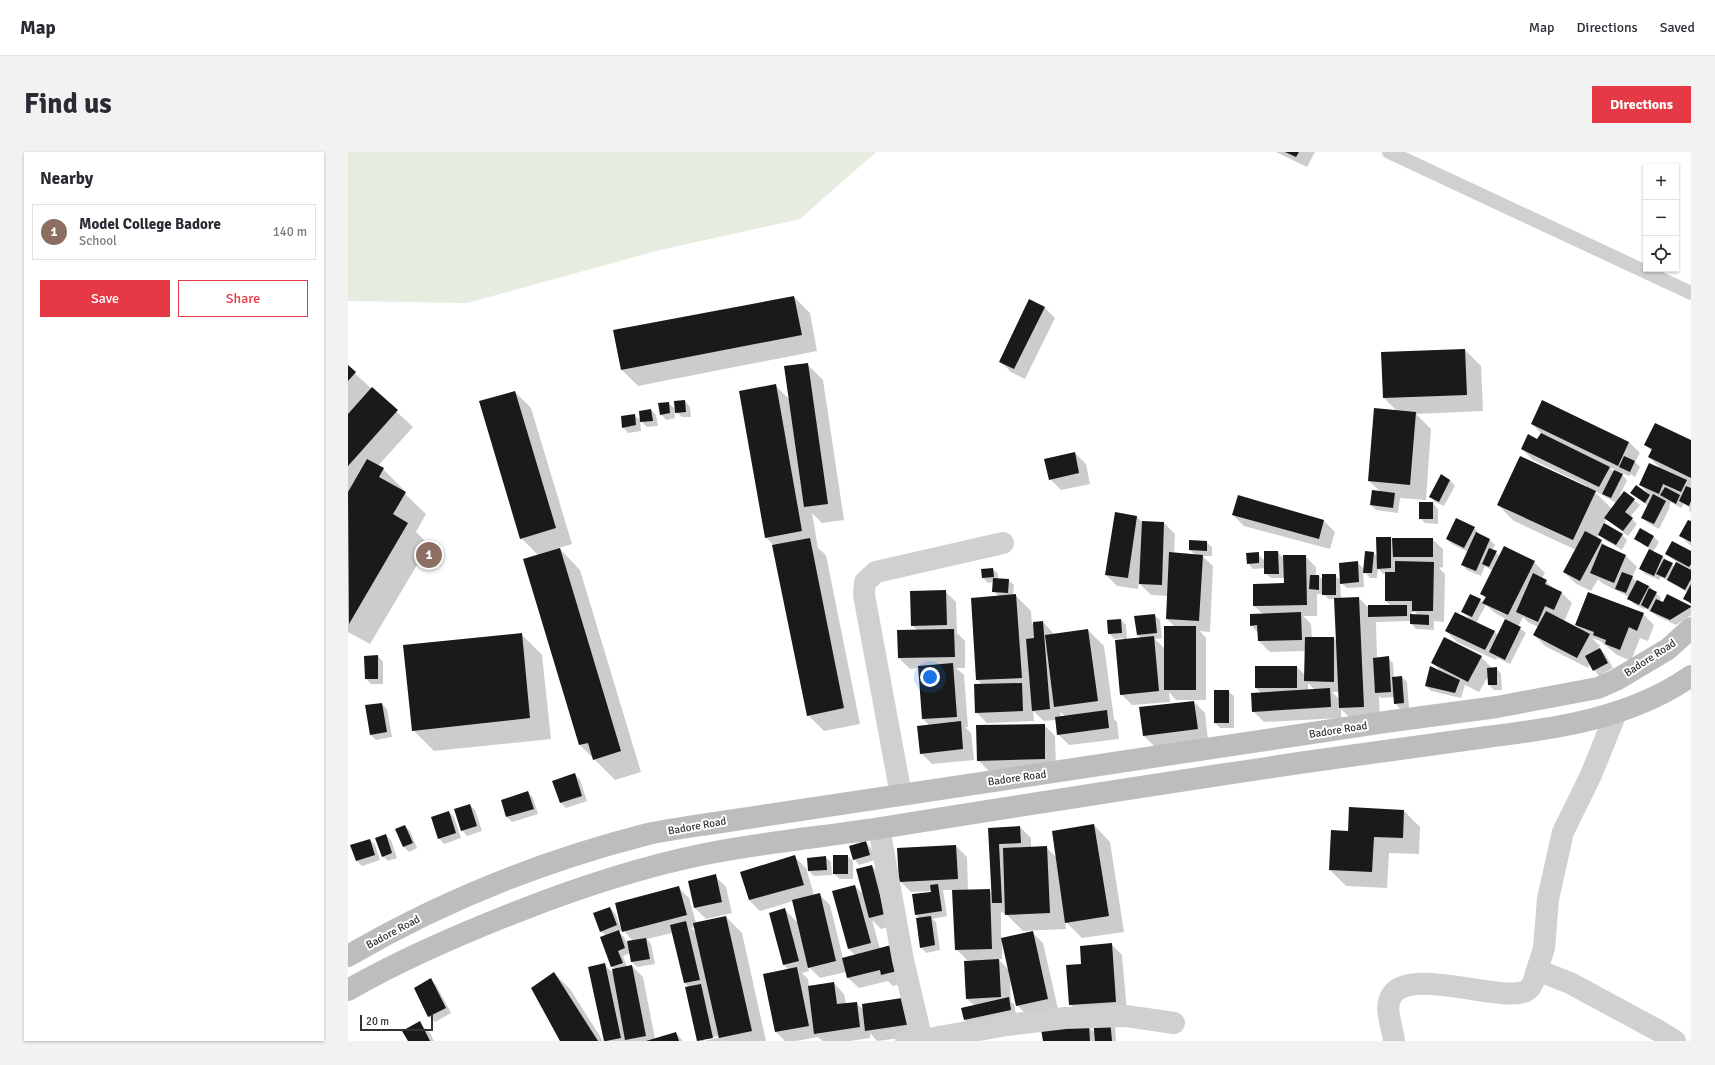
<!DOCTYPE html>
<html lang="en">
<head>
<meta charset="utf-8">
<style>
  :root { --surface:#fff; --page:#f2f2f3; --text:#2b2b33; --muted:#7c7c81; --line:#e1e1e2; --accent:#e63946 }
  body { margin:0; font-family:Signika,sans-serif; background:var(--page); color:var(--text) }
  .controls { position:absolute; right:12px; top:12px; display:grid; overflow:hidden; border-radius:0px; box-shadow:0 1px 3px #0004 }
  .controls button { width:36px; height:36px; display:grid; place-items:center; padding:0; border:0; border-bottom:1px solid var(--line); background:var(--surface); color:var(--text); font:20px sans-serif }
  .scale { position:absolute; left:12px; bottom:10px; width:73px; box-sizing:border-box; padding-left:4px; border:2px solid #333; border-top:0; font-size:11px; line-height:14px; white-space:nowrap; color:#333; -webkit-text-stroke:3px #fff; paint-order:stroke }
  .you { position:absolute; left:582px; top:525px; width:14px; height:14px; margin:-10px; border:3px solid #fff; border-radius:50%; background:#1a73e8; box-shadow:0 0 0 6px #1a73e833 }
  .badge { display:grid; place-items:center; width:26px; height:26px; border-radius:50%; background:var(--accent); color:#fff; font-size:13px; font-weight:700 }
  .pin { position:absolute; translate:-50% -50%; border:2px solid #fff; box-shadow:0 1px 4px #0006 }
  .list { margin:0; padding:0; list-style:none }
  h2 { display:flex; justify-content:space-between; align-items:center; height:52px; margin:0; padding:0 16px; font-size:17px }
  h2 small { font-size:13px; font-weight:400; color:var(--muted) }
  .list li { display:grid; grid-template-columns:26px 1fr auto; gap:12px; align-items:center; box-sizing:border-box; height:56px; margin:0 8px 8px; padding:0 8px; border:1px solid var(--line); border-radius:0px }
  .list b { display:block; font-size:15px; white-space:nowrap }
  .list p { margin:0; font-size:13px; white-space:nowrap; color:var(--muted) }
  .list em { font-size:13px; font-style:normal; color:var(--muted) }
  .actions { display:flex; gap:8px; padding:12px 16px }
  .actions a { flex:1; padding:9px 0; border:1px solid var(--accent); border-radius:0px; text-align:center; font-size:14px; color:var(--accent) }
  .actions .main { background:var(--accent); color:#fff }
  .icon { flex:none; width:22px; height:22px; fill:none; stroke:currentColor; stroke-width:2; stroke-linecap:round; stroke-linejoin:round }
  .map { position:relative; flex:none; width:1343px; height:889px; overflow:hidden; border-radius:0px }
  header { display:flex; align-items:center; gap:24px; box-sizing:border-box; height:56px; padding:0 20px; background:var(--surface); border-bottom:1px solid var(--line) }
  header strong { font-size:19px }
  nav { display:flex; gap:22px; margin-inline-start:auto; font-size:14px }
  .intro { display:flex; align-items:center; justify-content:space-between; box-sizing:border-box; height:96px; padding:0 24px }
  h1 { margin:0; font-size:28px }
  .button { padding:10px 18px; border-radius:0px; background:var(--accent); color:#fff; font-size:14px; font-weight:700 }
  main { display:flex; gap:24px; padding:0 24px }
  aside { flex:1; background:var(--surface); border-radius:0px; box-shadow:0 1px 3px #0004 }
  .map>svg:first-child { display:block }
</style>
</head>
<body>
<header>
<strong>Map</strong>
<nav><a>Map</a><a>Directions</a><a>Saved</a></nav>
</header>
<div class="intro"><h1>Find us</h1><a class="button">Directions</a></div>
<main>
<aside>
<h2>Nearby<small></small></h2>
<ul class="list">
<li><span class="badge" style="background:#8d6e63">1</span><div><b>Model College Badore</b><p>School</p></div><em>140 m</em></li>
</ul>
<div class="actions"><a class="main">Save</a><a>Share</a></div>
</aside>
<div class="map">
<svg width="1343" height="889" viewBox="0 0 1343 889">
  <rect width="100%" height="100%" fill="#fff"/>
  <path fill="#e6ecdf" d="M0 0H528L452 67 312 98 119 151 0 149Z"/>
  <path fill="#0003" fill-rule="evenodd" d="M928 0H967L959 15Z
    M446 145 462 161 469 199 290 234 274 218Z
    M696 155 707 166 677 227 663 220 652 209Z
    M1117 198 1133 214 1135 259 1068 262 1083 277 1078 348 1052 346 1050 361 1028 358 1023 353 1033 340 1021 329 1049 259 1036 246Z
    M459 212 475 228 496 368 474 371 464 361 470 396 478 403 512 572 476 579 460 563 425 393 418 385 427 233 442 248Z
    M0 215 65 275 30 314 35 317 56 338 55 340 78 362 68 380 81 393 22 492 0 480Z
    M167 240 183 256 224 392 211 396 232 418 293 620 267 628 232 593 176 407 190 403 173 386Z
    M337 249 342 255 343 265H334L328 260Z
    M320 251 326 256 327 266 318 268 313 262Z
    M303 258 308 263 310 274 299 275 293 269Z
    M286 263 292 268 293 279 280 281 275 275Z
    M1184 272 1281 290 1292 301 1287 310 1292 315 1287 325 1282 322 1281 324 1272 320 1279 328 1270 347 1276 340 1292 353 1282 365 1289 372 1280 384 1258 367 1256 372 1274 383 1279 388 1274 398 1257 388 1251 382 1249 387 1261 396 1278 404 1289 415 1284 425 1289 430 1301 434 1313 446 1312 449 1315 451 1319 444 1343 455V463L1328 473 1309 464 1297 456 1296 457 1286 452 1281 446V445L1254 431 1250 427 1243 439 1227 431 1216 420 1228 398 1166 369 1150 353 1238 336 1239 334 1185 308 1174 297 1190 289 1194 282ZM1261 315 1267 318 1266 320ZM1244 337 1268 351 1264 357Z
    M1343 289V360L1341 359 1342 356 1336 352 1333 356 1323 350 1321 354 1322 355 1311 377 1300 371 1294 366 1300 354 1283 341 1288 334 1302 344 1292 332 1314 318 1301 305 1304 299 1297 293Z
    M727 301 738 312 742 332 713 338 702 327Z
    M1093 324 1102 328 1107 334 1096 354 1087 350 1082 344Z
    M1072 351H1085L1090 357V372L1077 371 1072 366Z
    M885 363 976 369 987 380 982 397 896 374Z
    M789 365 794 370 816 371 827 382 826 402 847 403 842 398V389L858 390 864 395V404H854L865 414 862 480 852 479 858 486V548H828L821 540 822 550 784 553 773 542 775 486 766 487 761 481 773 468 778 473 779 488 793 486 789 483 788 465 806 463 812 468 814 486 807 487 817 497 827 475 819 467 820 444 803 443 791 431 790 437 769 434 758 423Z
    M1343 370V394L1332 383Z
    M1126 376 1131 381V383L1142 388 1147 393 1144 398 1152 404 1186 410 1197 421 1194 426 1208 438 1214 441 1224 451 1216 470 1233 478 1228 473 1295 462 1306 473 1300 489 1292 486 1283 509 1269 503 1252 489 1244 486 1252 494 1249 499 1252 497 1257 502 1265 516 1251 524 1242 512 1240 516 1197 494 1186 483 1190 475 1180 470 1175 465 1170 475 1178 481 1162 512 1149 506 1148 508 1109 490 1098 479 1123 468 1114 459 1132 448 1135 451 1138 446 1134 442 1145 419 1137 414 1133 424 1119 418 1114 412 1120 400 1104 392 1099 387ZM1138 453 1147 461 1158 467 1150 483 1146 479 1128 471Z
    M1293 377 1306 385 1311 390 1305 400 1315 405 1327 415 1329 410 1318 402 1343 400V453L1336 446 1339 440 1313 425 1311 428 1297 422 1292 416 1302 397 1287 387Z
    M1042 386 1045 389 1084 387 1095 397V415L1091 416 1097 422 1096 470 1086 469V478L1068 477 1063 471V469L1028 470 1029 506H1040L1045 511 1046 526 1054 525 1059 530 1061 556 1052 557 1047 551 1046 545 1033 546 1031 544 1032 571 1008 572 993 557V566L916 570 905 559 913 541 908 536 949 515 957 523 958 499 922 500 911 489 910 481 903 473 915 462 906 454 937 432V426H923L917 421V416L905 417 900 411 910 402 917 409 930 400 936 407 957 404 968 415V424H971L975 428 987 423 993 429 1009 410 1015 416 1016 435 999 436 992 430 993 447 1011 446 1021 456 1043 454 1038 449V421L1035 422 1030 416 1029 426H1022L1017 420 1025 401 1030 405ZM969 442H976L980 447H987L989 490 986 486H964L963 472 955 464H969ZM1064 460H1067L1070 463H1064ZM960 531 967 538 960 539ZM984 540H991V547Z
    M645 417 650 422V427L660 428 666 433 665 443H667L683 459 684 472 695 470 706 482 740 478 756 494 766 567 769 570 771 587 721 593 710 582 708 568 696 569 685 559 686 569 639 571 628 560 634 533 629 527 651 445 646 439V430L640 431 635 426ZM712 560 717 564 713 565Z
    M597 439 608 450 609 481 617 489V516H608L616 523 620 575H617L623 581 626 608 584 612 573 601 581 573 575 567 571 516 562 517 551 506 569 478 564 473Z
    M173 482 194 503 203 587 86 599 65 578Z
    M30 504 35 510V532H23L18 527Z
    M1133 505 1145 517 1148 516 1153 522 1154 538H1146L1141 533V523L1131 540 1117 533 1113 546 1083 539 1078 534 1093 520 1084 510Z
    M880 539 886 544V576H872L867 571Z
    M846 550 857 561 860 588 807 595 796 584Z
    M34 552 39 557 44 585 28 588 23 583Z
    M696 573 707 584 708 618 641 619 630 608Z
    M227 622 232 628 239 649 218 656 212 650Z
    M180 640 185 646 190 662 164 670 159 665 154 649Z
    M122 653 127 658 134 679 119 684 114 678Z
    M1056 659 1072 675 1071 702 1041 701 1039 736 998 734 982 718 984 679 1001 680Z
    M101 660 106 665 113 686 96 692 91 686Z
    M746 673 762 690 776 780 734 786 717 769 718 777 675 779 658 762H656L653 759V787L684 780 695 791 710 857 680 864 669 853 662 829 663 850 666 852 668 863 622 873 617 868 627 854 619 847 624 808H619L608 797 605 738H595L599 764 584 767 588 770 592 798 578 801 573 795 572 767 568 763 565 743 584 741 583 739 563 740 552 729 608 694 619 705 620 739 641 738 644 741 641 677 672 675 683 686V696L698 695 708 705ZM654 791H655L661 818 650 807H654Z
    M57 674 62 679 69 696 61 700 55 694Z
    M38 683 43 688 49 706 40 709 35 704Z
    M22 688 27 693 32 708 14 714 9 709Z
    M518 690 523 696 527 708 511 713 506 707Z
    M499 704 505 709V727H492L486 722Z
    M447 705 458 716 466 743 471 742 482 753 495 806 507 803 501 797 485 740 507 734 516 743 524 714 535 725 547 773 533 777 524 768 532 797 563 829 545 834 540 829 511 836 500 826 498 820 472 826 460 814 461 819 454 821 460 827 461 834 486 831 496 842 498 852 508 851 516 858 560 847 575 883 529 889 522 881V886L502 889H475L470 885 448 889H437L428 880 441 818 436 813 437 758 450 771 445 749 412 759 401 748Z
    M477 705 483 710 484 723 466 724 461 719Z
    M367 724 378 735 384 761 358 767 347 756 341 729Z
    M330 735 341 746 348 771 378 765 394 781 418 889H375L373 887 374 889H350L338 836 341 835 337 831 324 781 299 787 303 792 307 812 289 815 284 810 282 801 275 804 279 815 284 814 295 825 307 887 328 881 335 889H257V813L266 822 267 817 264 814 258 784 253 779 262 756 267 761 273 776ZM347 775 349 781 343 776ZM275 778 285 789 281 796 276 785 270 780ZM370 884V886L356 889V887Z
    M763 792 774 803 779 860 733 863 722 852 734 813Z
    M206 821 222 837 255 889H213Z
    M83 828 88 833 103 861 87 870 81 865 67 836Z
    M71 871 82 881 86 889H61Z
    M740 874 747 881 767 874 768 889H696Z"/>
  <path fill="#1a1a1a" d="M937 0H951L948 5Z
    M446 144 454 183 273 218 265 178Z
    M681 147 697 155 666 217 651 210Z
    M1117 197 1119 243 1035 246 1033 200Z
    M460 211 480 352 456 355 436 214Z
    M0 213 8 220 0 229Z
    M428 232 454 379 417 386 391 239Z
    M24 235 50 258 0 314V262Z
    M167 239 208 376 172 387 131 249Z
    M337 248 338 260 327 261 326 249Z
    M1194 248 1281 290 1270 314 1183 272Z
    M321 250 322 261 312 263 310 251Z
    M1026 256 1068 260 1062 333 1020 329Z
    M303 257 305 269 292 270 291 259Z
    M287 262 288 273 274 276 273 264Z
    M1307 271 1343 288V326L1300 305 1304 297 1296 293Z
    M1193 281 1262 315 1251 335 1173 297 1180 282 1189 287Z
    M727 300 731 321 701 328 696 307Z
    M1172 304 1248 339 1225 388 1149 353Z
    M1276 304 1287 309 1282 320 1271 315Z
    M19 307 36 316 31 325 58 340 45 362 60 371 1 472 0 340Z
    M1301 311 1339 328 1333 340 1315 332 1311 342 1291 333Z
    M1266 318 1275 322 1263 346 1254 342Z
    M1093 322 1102 328 1091 350 1081 345Z
    M1288 333 1302 343 1297 351 1282 341Z
    M1338 334 1343 336V349L1341 354 1331 349Z
    M1317 335 1332 343 1328 352 1312 343Z
    M1024 338 1047 341 1045 356 1022 353Z
    M1276 339 1287 347 1277 360 1285 366 1275 379 1256 366Z
    M1305 342 1318 349 1306 372 1293 366Z
    M890 343 976 368 971 387 884 363Z
    M1071 350H1085V367H1071Z
    M767 360 789 364 780 426 757 423Z
    M1108 366 1127 375 1116 396 1098 387Z
    M1340 368 1343 369V390L1331 384Z
    M794 369 816 370 814 433 791 432Z
    M1256 371 1275 382 1268 393 1250 383Z
    M1292 376 1306 384 1300 395 1286 387Z
    M1237 379 1254 388 1232 429 1215 420Z
    M1128 380 1142 387 1128 419 1113 413Z
    M1028 385H1043V416L1029 417Z
    M462 386 496 556 459 564 424 393Z
    M1044 386H1085V405H1045Z
    M841 388 859 389V399L841 398Z
    M1324 389 1343 399V412L1341 415 1317 402Z
    M1254 392 1278 403 1266 431 1242 421Z
    M1156 394 1187 409 1160 463 1134 451 1138 445 1132 442Z
    M212 396 273 599 245 608 240 591 231 593 175 407Z
    M1141 396 1149 399 1141 415 1134 412Z
    M1301 397 1315 404 1306 424 1291 417Z
    M916 399H930L931 422H916Z
    M1017 399 1026 400 1024 421H1015Z
    M821 400 855 403 851 469 818 467Z
    M911 400V411L899 412 898 401Z
    M935 403H958L959 453 905 454V432L936 431Z
    M1316 407 1325 411 1317 426 1308 422Z
    M1010 409 1011 430 992 432 991 411Z
    M1047 409 1086 410 1085 459H1064V449H1037V420H1047Z
    M1328 410 1343 418V427L1337 438 1319 428Z
    M645 416 646 425 634 426 633 417Z
    M1274 420 1285 424 1278 441 1267 437Z
    M1185 421 1199 428 1197 432 1214 440 1206 458 1197 454 1190 470 1168 460Z
    M974 422H988V443H974Z
    M962 423H971V438L961 437Z
    M645 426 661 427 660 441 644 440Z
    M1289 428 1301 434 1291 453 1279 447Z
    M1343 432V451L1335 447Z
    M1301 436 1309 440 1300 457 1293 453Z
    M598 438 599 473 563 474 562 439Z
    M1240 440 1296 461 1289 479 1281 475 1272 498 1257 492 1258 488 1245 483 1246 480 1227 473Z
    M668 442 674 526 628 528 623 446Z
    M1122 442 1133 447 1124 465 1113 460Z
    M1319 442 1343 454V455L1322 468 1302 459 1308 447 1315 450Z
    M1011 445 1016 555 991 556 986 446Z
    M1020 453H1059V464L1020 465Z
    M1198 459 1242 482 1229 506 1185 483Z
    M953 460 954 488 910 489 909 473 902 474V462Z
    M1107 460 1147 479 1137 498 1097 479Z
    M807 462 809 481 789 483 786 464Z
    M1062 462 1081 463V473L1062 472Z
    M773 467 774 481 760 482 759 468Z
    M1157 467 1173 475 1157 508 1141 500Z
    M695 469 702 557 684 559 678 487 686 486 685 470Z
    M816 474H848V538H816Z
    M606 477 607 505 550 506 549 478Z
    M740 477 750 549 706 555 697 483Z
    M174 481 182 566 64 579 55 493Z
    M806 484 811 539 772 543 767 488Z
    M957 485H986V530L956 529Z
    M1096 485 1134 504 1120 530 1083 511Z
    M1252 496 1260 511 1245 519 1237 504Z
    M30 503V527H17L16 504Z
    M1041 504 1043 540 1027 541 1025 506Z
    M605 511 609 565 574 567 570 514Z
    M907 514H949V536H907Z
    M1082 514 1112 528 1107 541 1077 534Z
    M1149 515V533H1140L1139 516Z
    M1054 524 1056 551 1046 552 1044 525Z
    M674 531 675 559 627 561 626 532Z
    M982 536 983 555 904 560 903 541Z
    M866 538H881V571H866Z
    M846 549 850 577 795 584 791 555Z
    M34 551 39 580 22 583 17 553Z
    M759 558 761 576 709 583 707 565Z
    M613 569 615 597 572 602 569 574Z
    M697 572V607L629 609 628 573Z
    M227 621 234 644 212 651 204 629Z
    M180 639 186 657 158 665 153 648Z
    M122 652 129 674 113 679 106 657Z
    M1001 655 1056 658 1055 686 1026 685 1024 720 981 718 983 678 1000 679Z
    M101 659 108 681 90 687 83 665Z
    M746 672 761 764 717 771 704 679Z
    M57 673 65 691 55 695 47 677Z
    M672 674 673 691 651 692 654 751H644L640 676Z
    M38 682 44 701 34 705 27 686Z
    M22 687 27 703 8 709 2 693Z
    M518 689 522 703 505 708 501 694Z
    M608 693 610 727 551 730 549 696Z
    M699 694 702 761 657 763 655 696Z
    M447 703 456 733 401 748 392 720Z
    M485 703H500V722H485Z
    M478 704 479 718 460 719 459 706Z
    M524 713 537 762 521 766 508 717Z
    M368 722 374 750 346 756 340 729Z
    M590 732 594 759 567 763 564 742 583 740 582 733Z
    M507 733 523 791 500 797 484 739Z
    M331 734 339 763 274 780 267 751Z
    M642 737 644 797 607 798 604 738Z
    M472 741 488 809 460 816 444 748Z
    M262 755 269 773 252 780 245 761Z
    M437 756 451 809 435 813 421 761Z
    M378 764 404 879 371 886 345 771Z
    M583 764 587 793 572 796 568 766Z
    M338 769 352 828 336 831 322 773Z
    M271 778 277 796 270 799 275 811 263 815 252 785Z
    M685 779 700 847 668 854 653 786Z
    M298 786 302 807 283 810 279 789Z
    M764 791 768 850 721 853 718 813 733 812 732 794Z
    M547 792 553 818 533 823 532 818 499 826 494 806Z
    M651 807 653 845 618 847 616 809Z
    M257 811 273 886 258 889H256L240 815Z
    M284 813 298 884 277 888 264 817Z
    M449 815 461 874 427 880 415 822Z
    M206 820 250 889H212L183 836Z
    M83 826 98 856 80 865 66 836Z
    M486 830 489 852 509 850 512 875 466 882 460 834Z
    M353 832 365 886 349 889 337 835Z
    M561 845 564 872 517 879 514 852Z
    M661 845 663 858 616 868 613 856Z
    M762 867 764 889H747L745 869Z
    M72 869 82 889H60L54 879Z
    M741 873 742 889H695L693 877Z
    M328 880 331 889H298Z"/>
  <g fill="none" stroke-linecap="round" stroke-linejoin="round">
    <path stroke="#d0d0d0" stroke-width="14" d="M1041 0 1343 141"/>
    <path stroke="#d0d0d0" stroke-width="22" d="M553 643 516 443 517 430 528 420 655 391
      M531 676 555 808 574 889
      M1189 818 1196 796 1200 747 1215 680 1243 623 1268 561
      M558 889 574 888 659 873 717 866 778 864 826 871
      M1046 889C1045 878 1038 860 1041 850 1050 809 1151 852 1178 839 1185 836 1187 824 1189 818L1222 831 1311 879 1327 889"/>
    <path stroke="#bdbdbd" stroke-width="22" d="M0 804C94 749 194 709 300 682 319 678 340 675 360 672L1037 570 1149 555 1250 536 1268 528 1320 497 1343 476
      M0 838C54 807 112 782 171 759 232 735 293 715 357 702 421 689 487 684 551 673 689 651 827 629 965 609 1018 602 1071 594 1124 587 1200 577 1279 569 1343 524"/>
  </g>
  <g text-anchor="middle" dominant-baseline="central" stroke-width="4" stroke-linejoin="round" paint-order="stroke">
    <g font-size="11" fill="#333" stroke="#fff">
      <text transform="translate(1302 506) rotate(-33)">Badore Road</text>
      <text transform="translate(990 578) rotate(-9)">Badore Road</text>
      <text transform="translate(669 626) rotate(-8)">Badore Road</text>
      <text transform="translate(349 674) rotate(-10)">Badore Road</text>
      <text transform="translate(45 780) rotate(-28)">Badore Road</text>
    </g>
  </g>
</svg>
<div class="controls">
<button>+</button>
<button>−</button>
<button><svg class="icon" aria-label="locate" viewBox="0 0 24 24"><circle cx="12" cy="12" r="6"/><path d="M12 2v4M12 18v4M2 12h4M18 12h4"/></svg></button>
</div>
<div class="scale">20 m</div>
<div class="you"></div>
<div class="pin badge" style="left:81px;top:403px;background:#8d6e63">1</div>
</div>
</main>
</body>
</html>
